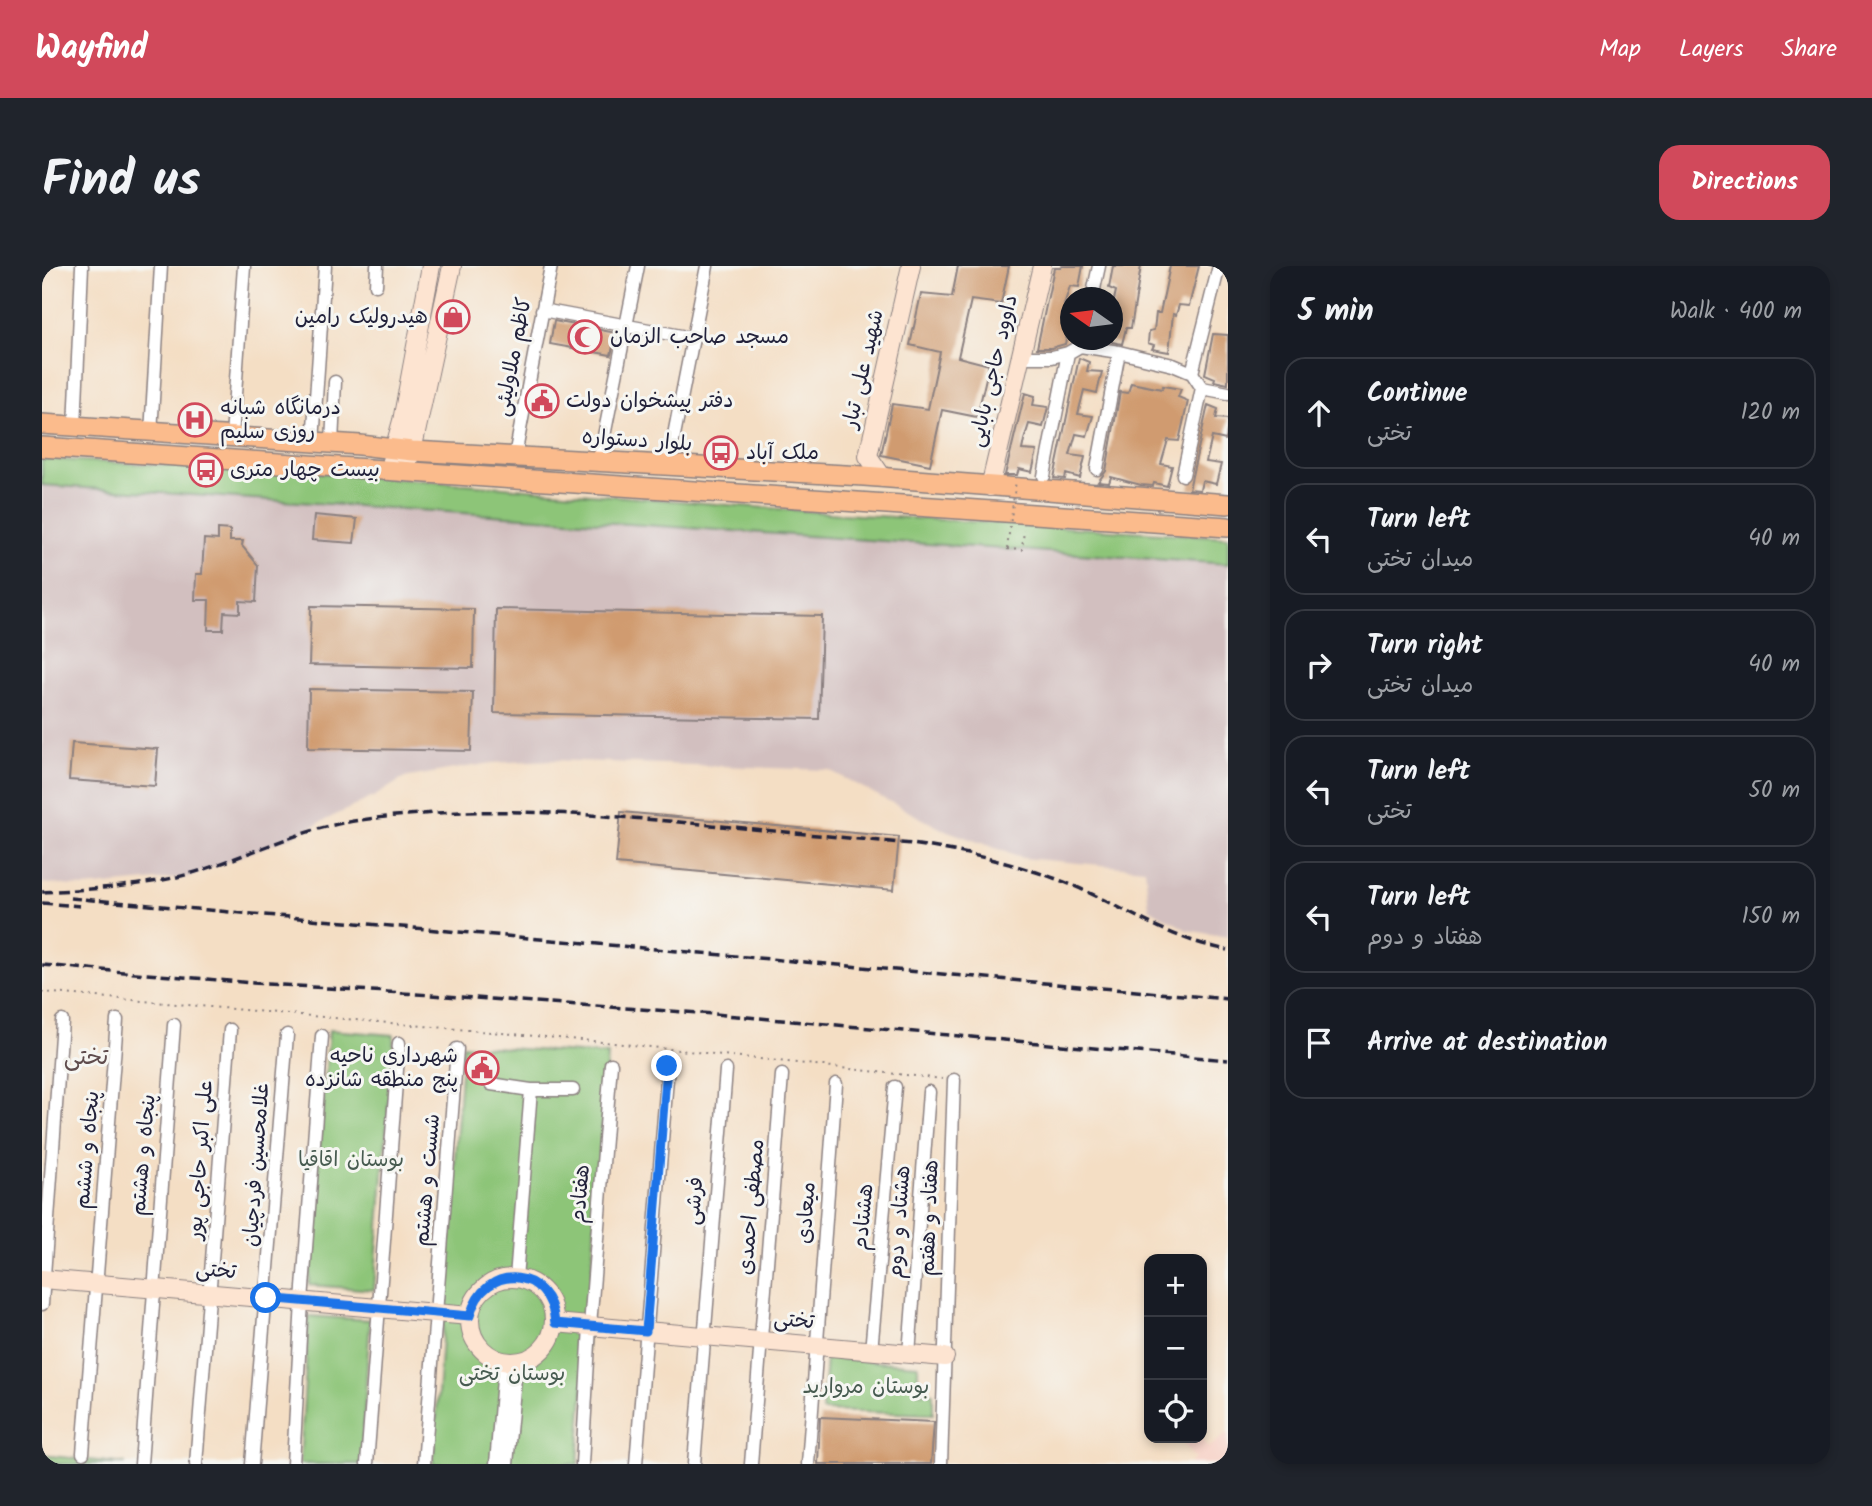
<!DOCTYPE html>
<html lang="en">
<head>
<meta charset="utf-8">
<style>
  :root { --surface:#171b24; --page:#20242c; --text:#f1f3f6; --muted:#9ea1a6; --line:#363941; --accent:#d1495b }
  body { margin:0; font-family:Kalam,"Playpen Sans Arabic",sans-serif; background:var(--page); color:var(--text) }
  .controls { position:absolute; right:21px; bottom:21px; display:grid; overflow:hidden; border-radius:14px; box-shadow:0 4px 10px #0003 }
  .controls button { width:63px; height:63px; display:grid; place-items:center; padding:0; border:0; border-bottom:2px solid var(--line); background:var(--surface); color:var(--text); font:35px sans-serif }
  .compass { position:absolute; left:1018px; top:21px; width:63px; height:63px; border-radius:50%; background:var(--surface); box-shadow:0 4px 10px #0003; rotate:284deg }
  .stop { position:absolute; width:21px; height:21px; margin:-16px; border:5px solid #1a73e8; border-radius:50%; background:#fff }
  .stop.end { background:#1a73e8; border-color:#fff; box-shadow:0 2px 7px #0008 }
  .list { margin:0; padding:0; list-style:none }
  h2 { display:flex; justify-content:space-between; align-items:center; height:91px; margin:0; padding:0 28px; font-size:30px }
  h2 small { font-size:23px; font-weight:400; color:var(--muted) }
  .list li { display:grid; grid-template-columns:46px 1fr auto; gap:21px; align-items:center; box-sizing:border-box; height:112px; margin:0 14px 14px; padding:0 14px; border:2px solid var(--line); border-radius:21px }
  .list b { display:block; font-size:26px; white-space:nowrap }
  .list p { margin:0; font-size:23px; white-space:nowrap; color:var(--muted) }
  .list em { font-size:23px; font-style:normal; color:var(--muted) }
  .icon { flex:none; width:38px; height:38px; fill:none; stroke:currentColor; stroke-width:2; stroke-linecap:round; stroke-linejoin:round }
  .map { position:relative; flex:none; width:1186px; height:1198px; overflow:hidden; border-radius:21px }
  header { display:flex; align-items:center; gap:42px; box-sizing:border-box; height:98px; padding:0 35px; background:var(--accent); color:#fff }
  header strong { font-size:33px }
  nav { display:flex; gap:38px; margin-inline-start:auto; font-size:24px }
  .intro { display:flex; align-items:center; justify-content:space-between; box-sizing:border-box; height:168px; padding:0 42px }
  h1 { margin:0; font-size:49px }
  .button { padding:18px 32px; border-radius:21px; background:var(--accent); color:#fff; font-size:24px; font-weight:700 }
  main { display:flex; gap:42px; padding:0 42px }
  aside { flex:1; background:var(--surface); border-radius:21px; box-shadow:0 4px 10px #0003 }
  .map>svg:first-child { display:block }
</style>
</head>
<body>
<header>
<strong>Wayfind</strong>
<nav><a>Map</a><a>Layers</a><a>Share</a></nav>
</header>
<div class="intro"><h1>Find us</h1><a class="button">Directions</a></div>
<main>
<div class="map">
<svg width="1186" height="1198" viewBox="0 0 1186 1198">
  <rect width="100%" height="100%" fill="#f6f6f2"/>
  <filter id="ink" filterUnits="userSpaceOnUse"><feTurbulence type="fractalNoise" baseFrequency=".0143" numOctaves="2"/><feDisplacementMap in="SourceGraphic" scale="14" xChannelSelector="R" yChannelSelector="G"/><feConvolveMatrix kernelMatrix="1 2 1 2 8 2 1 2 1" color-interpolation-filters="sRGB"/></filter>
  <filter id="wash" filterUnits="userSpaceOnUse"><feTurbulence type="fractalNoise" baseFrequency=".00686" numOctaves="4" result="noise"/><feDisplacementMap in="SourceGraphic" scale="28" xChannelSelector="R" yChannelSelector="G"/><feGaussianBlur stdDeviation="1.57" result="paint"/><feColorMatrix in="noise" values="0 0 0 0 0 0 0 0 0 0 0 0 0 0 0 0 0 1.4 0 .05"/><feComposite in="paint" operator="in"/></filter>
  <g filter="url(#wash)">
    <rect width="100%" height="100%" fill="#f4dec4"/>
    <path fill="#f7d1c6" d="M1186 1167V1198H1147L1153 1193 1137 1172H1159L1166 1182Z"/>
    <path fill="#d2bfbf" d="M0 219 1186 298V671L1145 664 1107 642 1103 603 981 592 900 563 787 504 509 494 450 497 412 503 362 512 333 530 246 572 147 611 42 621 0 617Z"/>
    <path fill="#8dc578" stroke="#58745a" stroke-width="2" d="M0 193 285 207 800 248 1186 271V298L0 219Z
      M287 764 352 769 332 1024 267 1019Z
      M421 779 565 789 536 1198H391Z
      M267 1050 328 1054 319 1198H258Z
      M784 1092 876 1099V1126L891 1127V1148L780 1145Z
      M0 1189 84 1198H0Z"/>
    <g id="blocks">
      <path fill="#d09b6f" d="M916 0H967L959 38 929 34 916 91 947 99 935 151 900 144 888 199 839 189 850 138 886 143 898 86 868 79 879 28 910 31Z
        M1020 0H1041L1037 21 1028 20 1022 39 1028 42V56L1023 78 1009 82H995L1012 2H1019Z
        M1071 0H1099L1089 62H1084L1080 78 1070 76V43L1074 25 1067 22Z
        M1128 0H1157L1147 40 1137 39 1134 49 1131 48 1127 86 1110 83 1112 79 1106 77 1107 65 1112 64 1114 47H1118Z
        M512 55 574 67 569 89 508 78Z
        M1171 68 1186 69V118L1172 115 1173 112 1163 108Z
        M1037 92 1047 96 1045 105 1060 106 1055 127 1042 124 1036 148 1051 150 1045 170 1034 168 1028 189 1043 191 1038 212 1024 208 1023 213 1012 212Z
        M1089 117 1120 123 1121 120 1139 123 1136 131 1146 135 1137 175 1126 174 1119 198 1130 200 1125 220 1112 217 1111 220 1099 219 1069 211 1067 217 1056 216 1064 205 1078 126 1086 127Z
        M983 127 993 130 991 139 1006 141 1001 161 987 158 982 174 980 184 995 185 990 206 977 203 975 209H963Z
        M1166 139 1176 143 1174 152 1186 153 1184 174 1170 171 1164 196 1179 198 1174 218 1160 215 1158 224 1147 223Z
        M272 249 315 253 312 277 270 274Z
        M176 263 188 264V275H201L200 280 216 299 214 336 198 335V347L182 346 181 364H166L167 334H153L154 308H160L162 273 176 274Z
        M269 340 432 343 431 402 267 399Z
        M454 343 780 350 777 453 452 447Z
        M267 423 431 426 429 485 266 482Z
        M30 477 116 483 113 520 27 514Z
        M579 546 857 571 852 624 574 598Z
        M778 1151 892 1156 889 1198H776Z"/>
    </g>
  </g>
  <g filter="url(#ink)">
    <use href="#blocks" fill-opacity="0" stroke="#8b8080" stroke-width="2"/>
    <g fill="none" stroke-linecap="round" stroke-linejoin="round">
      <defs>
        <path id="street" d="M334 19 335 0
          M1050 32 1057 0
          M500 44 650 72
          M979 91H1010L1026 87 1038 80 1077 86 1131 99 1150 107 1160 122 1186 127
          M1150 107 1177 0
          M33 161 40 0
          M109 167 119 0
          M190 171 202 0
          M271 176 283 0
          M290 177 293 116
          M473 190 509 0
          M557 195 596 0
          M626 200 665 0
          M1055 203 1077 86
          M1141 209 1160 122
          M1002 210 1026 87
          M449 818 489 824H531
          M474 1012 489 824
          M0 1038 20 755
          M829 1085 853 821
          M867 1088 887 826
          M454 1094 460 1102 461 1113 454 1198
          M41 1187 75 754
          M99 1198 132 759
          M154 1198 188 764
          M210 1198 245 769
          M251 1198 260 1035 280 770
          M325 1198 357 777
          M382 1198 415 783
          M465 1198 473 1112 480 1096
          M540 1198 548 1060 569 798
          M594 1198 626 800
          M652 1198 684 804
          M709 1198 740 809
          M766 1198 794 818
          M899 1198 912 814"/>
        <path id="secondary" d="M349 195 360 155 389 0
          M365 197 370 185 410 0
          M841 212 826 190 869 0
          M948 221 1000 0
          M428 1054a42 42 0 1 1 84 0a42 42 0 1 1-84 0Z
          M0 1013 428 1050
          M513 1057 903 1091"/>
        <path id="primary" d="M0 158 318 179 370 185 822 210 1186 238
          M0 181 1186 261"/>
      </defs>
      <use href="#street" stroke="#8b8080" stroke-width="15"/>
      <use href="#secondary" stroke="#8b8080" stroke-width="20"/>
      <use href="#primary" stroke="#8b8080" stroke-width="22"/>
      <path stroke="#8b8080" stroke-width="2" stroke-dasharray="2 5" stroke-linecap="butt" d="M965 283 980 284 982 264
        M0 726 572 777 900 813"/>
      <use href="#street" stroke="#fff" stroke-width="12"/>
      <use href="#secondary" stroke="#fde4d1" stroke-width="18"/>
      <use href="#primary" stroke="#fbbb8c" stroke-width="19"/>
      <path stroke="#22223b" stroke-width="3.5" stroke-dasharray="10 5" stroke-linecap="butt" d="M0 626C50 623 99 621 147 608 205 591 258 562 319 554 428 539 539 547 648 557 722 564 796 571 870 578 919 585 986 600 1032 620 1088 644 1123 672 1186 684
        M28 632 1186 733
        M0 637 38 640
        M0 699 211 717 672 748 1186 794"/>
      <path stroke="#8b8080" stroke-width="2" stroke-dasharray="2 5" stroke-linecap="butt" d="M965 283 974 214"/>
    </g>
  </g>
  <g fill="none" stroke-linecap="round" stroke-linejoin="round" filter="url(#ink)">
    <path stroke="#1a73e8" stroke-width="9" d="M224 1032 428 1050C442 995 509 1001 513 1057L604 1065 625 800"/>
  </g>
  <defs>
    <symbol id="shop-ring" viewBox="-11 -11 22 22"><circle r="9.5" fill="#f6f6f2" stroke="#d1495b" stroke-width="1.5"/><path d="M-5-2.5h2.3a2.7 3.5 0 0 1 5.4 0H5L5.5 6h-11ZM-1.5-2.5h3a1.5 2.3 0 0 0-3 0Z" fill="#d1495b"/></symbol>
    <symbol id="mosque-ring" viewBox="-11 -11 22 22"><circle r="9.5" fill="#f6f6f2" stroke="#d1495b" stroke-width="1.5"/><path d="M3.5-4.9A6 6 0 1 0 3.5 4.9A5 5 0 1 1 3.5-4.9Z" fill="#d1495b"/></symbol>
    <symbol id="civic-ring" viewBox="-11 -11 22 22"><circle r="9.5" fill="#f6f6f2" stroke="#d1495b" stroke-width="1.5"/><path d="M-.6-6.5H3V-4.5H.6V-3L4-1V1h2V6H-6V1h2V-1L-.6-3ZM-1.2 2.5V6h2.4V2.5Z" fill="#d1495b"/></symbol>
    <symbol id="hospital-ring" viewBox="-11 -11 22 22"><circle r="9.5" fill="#f6f6f2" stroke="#d1495b" stroke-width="1.5"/><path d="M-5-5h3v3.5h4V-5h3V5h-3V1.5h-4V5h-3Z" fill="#d1495b"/></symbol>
    <symbol id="bus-ring" viewBox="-11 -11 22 22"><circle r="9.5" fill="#f6f6f2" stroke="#d1495b" stroke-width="1.5"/><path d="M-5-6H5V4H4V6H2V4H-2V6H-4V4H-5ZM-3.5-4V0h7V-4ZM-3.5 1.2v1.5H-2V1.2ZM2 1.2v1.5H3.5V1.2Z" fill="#d1495b"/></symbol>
  </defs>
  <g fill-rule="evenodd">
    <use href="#shop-ring" x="392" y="32" width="38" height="38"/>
    <use href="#mosque-ring" x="524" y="52" width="38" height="38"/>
    <use href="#civic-ring" x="481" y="116" width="38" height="38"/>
    <use href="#hospital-ring" x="134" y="135" width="38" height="38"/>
    <use href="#bus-ring" x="660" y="168" width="38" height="38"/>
    <use href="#bus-ring" x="145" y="185" width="38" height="38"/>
    <use href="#civic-ring" x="421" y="783" width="38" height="38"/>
  </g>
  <g text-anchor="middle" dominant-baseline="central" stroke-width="6" stroke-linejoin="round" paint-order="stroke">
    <g font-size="21" fill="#22223b" stroke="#f6f6f2" text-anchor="start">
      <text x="386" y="51" text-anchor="end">هیدرولیک رامین</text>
      <text x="568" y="71">مسجد صاحب الزمان</text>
      <text x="524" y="135">دفتر پیشخوان دولت</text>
      <text x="178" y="142">درمانگاه شبانه<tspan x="178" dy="24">روزی سلیم</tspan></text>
      <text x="704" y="187">ملک آباد</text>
      <text x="188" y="204">بیست چهار متری</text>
      <text x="416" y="790" text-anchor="end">شهرداری ناحیه<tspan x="416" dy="24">پنج منطقه شانزده</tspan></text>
    </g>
    <g font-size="21" fill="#22223b" stroke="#f6f6f2">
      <text transform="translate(472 91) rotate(-79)">کاظم ملاولیئی</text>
      <text transform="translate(822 103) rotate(-77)">شهید علی تبار</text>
      <text transform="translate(952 105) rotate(-77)">داوود حاجی بابایی</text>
      <text transform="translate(595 175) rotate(4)">بلوار دستواره</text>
      <text transform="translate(46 884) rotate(-85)">پنجاه و ششم</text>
      <text transform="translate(102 889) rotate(-85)">پنجاه و هشتم</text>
      <text transform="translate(159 894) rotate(-86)">علی اکبر حاجی پور</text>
      <text transform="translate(215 899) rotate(-86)">غلامحسین فردچیان</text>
      <text transform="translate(386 914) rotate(-85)">شست و هشتم</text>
      <text transform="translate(539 928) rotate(-85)">هفتادم</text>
      <text transform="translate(653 935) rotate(-85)">فرشی</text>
      <text transform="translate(710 941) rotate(-85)">مصطفی احمدی</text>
      <text transform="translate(765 947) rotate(-86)">میعادی</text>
      <text transform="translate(822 951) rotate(-85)">هشتادم</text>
      <text transform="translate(888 952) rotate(-88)">هفتاد و هفتم</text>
      <text transform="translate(858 956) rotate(-86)">هشتاد و دوم</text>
      <text transform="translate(174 1005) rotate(5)">تختی</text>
      <text transform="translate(752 1055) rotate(5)">تختی</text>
    </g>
    <g font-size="21" fill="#475b50" stroke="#f6f6f2">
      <text x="309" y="894">بوستان اقاقیا</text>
      <text x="470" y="1108">بوستان تختی</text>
      <text x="824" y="1121">بوستان مروارید</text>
    </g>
    <g font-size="23" fill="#5f4c4d" stroke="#f6f6f2">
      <text x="44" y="792">تختی</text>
    </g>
  </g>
</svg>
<div class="controls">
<button>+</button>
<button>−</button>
<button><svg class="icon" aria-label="locate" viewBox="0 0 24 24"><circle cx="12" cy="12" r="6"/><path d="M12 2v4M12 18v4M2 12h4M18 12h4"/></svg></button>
</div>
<svg class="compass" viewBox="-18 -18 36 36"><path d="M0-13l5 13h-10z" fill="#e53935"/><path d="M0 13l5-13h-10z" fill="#9ea1a6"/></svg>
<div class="stop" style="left:224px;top:1032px"></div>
<div class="stop end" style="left:625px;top:800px"></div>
</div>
<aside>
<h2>5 min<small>Walk · 400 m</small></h2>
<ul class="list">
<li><svg class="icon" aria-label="ahead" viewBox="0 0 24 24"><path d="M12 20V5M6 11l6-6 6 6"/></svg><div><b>Continue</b><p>تختی</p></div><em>120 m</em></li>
<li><svg class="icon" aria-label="left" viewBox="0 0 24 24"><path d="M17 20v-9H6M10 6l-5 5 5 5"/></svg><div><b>Turn left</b><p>میدان تختی</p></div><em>40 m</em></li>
<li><svg class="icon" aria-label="right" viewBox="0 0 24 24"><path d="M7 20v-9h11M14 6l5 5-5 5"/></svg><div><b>Turn right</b><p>میدان تختی</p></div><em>40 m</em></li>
<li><svg class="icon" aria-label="left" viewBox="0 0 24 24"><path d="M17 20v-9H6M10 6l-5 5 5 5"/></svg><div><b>Turn left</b><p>تختی</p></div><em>50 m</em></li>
<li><svg class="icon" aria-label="left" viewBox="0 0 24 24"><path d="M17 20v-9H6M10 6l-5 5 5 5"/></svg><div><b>Turn left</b><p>هفتاد و دوم</p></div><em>150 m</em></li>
<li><svg class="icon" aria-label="arrive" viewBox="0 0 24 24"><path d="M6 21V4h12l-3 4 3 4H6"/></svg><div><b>Arrive at destination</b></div></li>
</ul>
</aside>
</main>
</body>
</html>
